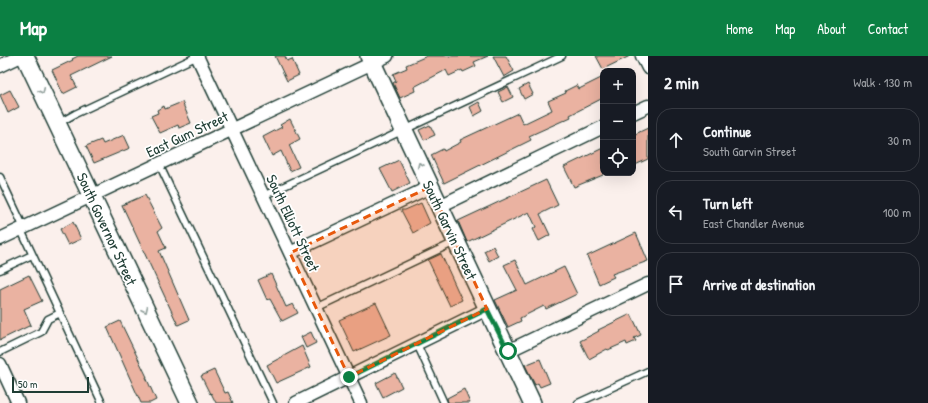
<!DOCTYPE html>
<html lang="en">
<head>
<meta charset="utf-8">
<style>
  :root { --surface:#171b24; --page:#242831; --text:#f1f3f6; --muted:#9ea1a6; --line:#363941; --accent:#0b8043 }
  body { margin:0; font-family:"Patrick Hand",sans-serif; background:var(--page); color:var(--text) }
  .controls { position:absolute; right:12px; top:12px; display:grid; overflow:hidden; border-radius:8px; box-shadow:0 4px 16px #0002 }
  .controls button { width:36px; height:36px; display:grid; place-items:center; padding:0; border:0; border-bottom:1px solid var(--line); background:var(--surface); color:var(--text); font:20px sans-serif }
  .scale { position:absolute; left:12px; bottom:10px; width:77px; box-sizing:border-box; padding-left:4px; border:2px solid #1f3d34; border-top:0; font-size:11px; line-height:14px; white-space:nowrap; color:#1f3d34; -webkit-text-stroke:3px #fff; paint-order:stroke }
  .stop { position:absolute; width:12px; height:12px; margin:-9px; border:3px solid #0b8043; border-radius:50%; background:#fff }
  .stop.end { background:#0b8043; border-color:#fff; box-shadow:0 1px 4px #0008 }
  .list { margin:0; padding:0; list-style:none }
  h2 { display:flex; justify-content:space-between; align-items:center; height:52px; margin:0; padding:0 16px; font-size:17px }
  h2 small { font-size:13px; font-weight:400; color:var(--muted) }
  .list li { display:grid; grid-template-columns:26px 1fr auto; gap:12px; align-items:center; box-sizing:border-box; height:64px; margin:0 8px 8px; padding:0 8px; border:1px solid var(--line); border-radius:16px }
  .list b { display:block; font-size:15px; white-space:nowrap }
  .list p { margin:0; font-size:13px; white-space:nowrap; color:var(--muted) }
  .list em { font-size:13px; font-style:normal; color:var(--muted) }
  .icon { flex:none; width:22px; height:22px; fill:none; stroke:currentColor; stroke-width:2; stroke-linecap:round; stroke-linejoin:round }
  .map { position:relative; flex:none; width:648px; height:347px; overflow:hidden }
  header { display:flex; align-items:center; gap:24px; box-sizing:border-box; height:56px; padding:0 20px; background:var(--accent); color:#fff }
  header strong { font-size:19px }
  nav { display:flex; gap:22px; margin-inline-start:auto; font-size:14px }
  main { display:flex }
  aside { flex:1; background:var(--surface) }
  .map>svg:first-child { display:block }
</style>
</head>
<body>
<header>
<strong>Map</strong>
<nav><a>Home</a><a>Map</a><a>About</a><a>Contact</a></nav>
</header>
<main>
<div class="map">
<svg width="648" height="347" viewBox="0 0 648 347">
  <rect width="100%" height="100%" fill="#fbf0ec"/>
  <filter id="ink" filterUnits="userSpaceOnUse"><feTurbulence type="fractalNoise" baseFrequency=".025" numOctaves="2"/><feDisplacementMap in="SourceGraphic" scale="8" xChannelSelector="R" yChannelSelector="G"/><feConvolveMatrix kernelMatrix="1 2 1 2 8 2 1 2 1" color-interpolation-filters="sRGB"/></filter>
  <g filter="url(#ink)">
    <path fill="#eab2a1" stroke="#1f3d34" d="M78 0H112L71 20 77 31 63 38 52 14 73 4 72 3Z
      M275 0H285L287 5 292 3 299 19 287 25Z
      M427 0H488L474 6 476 10 463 16 462 14 449 20 446 14 429 23 414 31 415 35 400 42 393 27 396 25 393 18 407 12 406 9Z
      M493 0H506L514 15 504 21Z
      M596 0H630L603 13Z
      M603 21V42L570 59 571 61 529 80 531 84 444 127 431 99 443 93 444 95 461 86 460 84 518 57 523 68 552 54 548 45 566 37 565 35 577 29 579 33Z
      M528 28 533 38 524 43 519 33Z
      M508 31 513 41 503 46 498 36Z
      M10 34 19 51 8 57 0 39Z
      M182 46 191 67 179 72 178 69 160 77 151 60 158 57 157 54 164 50 165 53Z
      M479 46 483 55 474 60 470 51Z
      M290 63 300 83 289 89 299 111 290 115 281 95 272 100 263 81 282 71 280 69Z
      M430 69 435 79 424 84 419 74Z
      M648 72V103L633 110V79Z
      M124 79 130 92 94 107 86 90 101 84 103 88Z
      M603 92V119L574 131 564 111Z
      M399 104 410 127 392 136 380 113Z
      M546 124 558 149 540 158 550 179 539 185 533 173 536 171 529 156 467 186 458 165Z
      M145 139 162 172 158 175 166 192 159 195 189 264 178 269 122 149Z
      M421 147 430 167 413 177 401 154H405Z
      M73 166 81 183 68 189 60 173Z
      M636 177 648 205 612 218 614 221 599 228 587 200Z
      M493 190 498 200 489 205 484 195Z
      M441 198 462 244 450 250 428 204Z
      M515 204 527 229 564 211 577 238 546 253 544 250 520 262 521 265 508 271 495 244 517 234 504 209Z
      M271 218 286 251 293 248 298 257 282 265 270 243 267 244 258 224Z
      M29 219 42 245 24 253 31 269 0 284V233Z
      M376 247 391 279 354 296 339 264Z
      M631 258 641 279 634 282 636 285 627 289 626 286 608 294 607 293 589 303 580 285 599 275 598 274Z
      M120 265 147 321H146L156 344 150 347H141L107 271Z
      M311 276 316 287 306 292 301 281Z
      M302 290 311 311 276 327 267 309Z
      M540 303 550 327 540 331 538 327 535 329 525 309Z
      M214 314 225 337 228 336 233 347H216L211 337 210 338 201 320Z
      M395 317 402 331 383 341 376 327Z
      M464 333 470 347H448L447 342Z"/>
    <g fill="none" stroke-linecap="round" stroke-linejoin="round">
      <defs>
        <path id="lane" d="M59 67 75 58 198 0
          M159 108 273 347
          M0 121 24 172
          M263 140 562 0
          M21 174 102 347
          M0 214 32 199
          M316 252 455 186
          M417 288 444 347
          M0 296 41 276 48 263 60 257
          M578 347 648 315"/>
        <path id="street" d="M197 0 361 347
          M642 0 648 12
          M0 10 21 0
          M633 57 648 50
          M440 150 603 71
          M0 183 387 0
          M290 197 430 131
          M508 295 648 228
          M0 308 18 347
          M296 347 487 253"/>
        <path id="secondary" d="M25 0 190 347
          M369 0 532 347"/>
      </defs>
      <use href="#lane" stroke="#1f3d34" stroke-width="9"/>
      <use href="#street" stroke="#1f3d34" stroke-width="15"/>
      <use href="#secondary" stroke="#1f3d34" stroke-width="20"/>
      <use href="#lane" stroke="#fff" stroke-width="6"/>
      <use href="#street" stroke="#fff" stroke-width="12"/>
      <use href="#secondary" stroke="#fff" stroke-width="17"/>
    </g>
    <defs><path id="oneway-chevron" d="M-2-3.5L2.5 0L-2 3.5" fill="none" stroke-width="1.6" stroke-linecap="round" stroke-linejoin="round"/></defs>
    <g stroke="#8f9e9a">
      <use href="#oneway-chevron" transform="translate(42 35) rotate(65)"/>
      <use href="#oneway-chevron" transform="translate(420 109) rotate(-115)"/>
      <use href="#oneway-chevron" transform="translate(145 254) rotate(65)"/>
    </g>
  </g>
  <g fill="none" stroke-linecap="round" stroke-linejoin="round" filter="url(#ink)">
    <path stroke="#0b8043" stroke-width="5" d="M349 321 487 253 508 295"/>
  </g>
  <path fill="#e8590c" fill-opacity="0.2" stroke="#e8590c" stroke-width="3" stroke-dasharray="8 5" stroke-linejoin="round" d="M430 131 487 253 349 321 290 197Z"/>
  <g text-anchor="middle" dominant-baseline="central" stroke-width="3.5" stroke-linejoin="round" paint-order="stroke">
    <g font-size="15" fill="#1f3d34" stroke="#fff">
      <text transform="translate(187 78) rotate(-25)">East Gum Street</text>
      <text transform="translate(293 167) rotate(65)">South Elliott Street</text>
      <text transform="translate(107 173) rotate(65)">South Governor Street</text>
      <text transform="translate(450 174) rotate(65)">South Garvin Street</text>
    </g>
  </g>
</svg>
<div class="controls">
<button>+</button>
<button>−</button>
<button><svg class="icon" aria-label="locate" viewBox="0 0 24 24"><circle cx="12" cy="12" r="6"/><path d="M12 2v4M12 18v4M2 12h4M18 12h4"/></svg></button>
</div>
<div class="scale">50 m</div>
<div class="stop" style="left:508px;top:295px"></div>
<div class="stop end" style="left:349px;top:321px"></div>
</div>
<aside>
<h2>2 min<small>Walk · 130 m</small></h2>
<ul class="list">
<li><svg class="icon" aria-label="ahead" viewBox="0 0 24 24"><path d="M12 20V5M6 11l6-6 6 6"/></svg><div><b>Continue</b><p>South Garvin Street</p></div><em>30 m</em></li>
<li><svg class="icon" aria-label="left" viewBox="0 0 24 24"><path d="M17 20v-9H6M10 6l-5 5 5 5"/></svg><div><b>Turn left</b><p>East Chandler Avenue</p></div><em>100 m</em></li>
<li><svg class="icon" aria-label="arrive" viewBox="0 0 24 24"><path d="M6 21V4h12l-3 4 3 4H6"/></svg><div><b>Arrive at destination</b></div></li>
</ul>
</aside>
</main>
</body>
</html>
